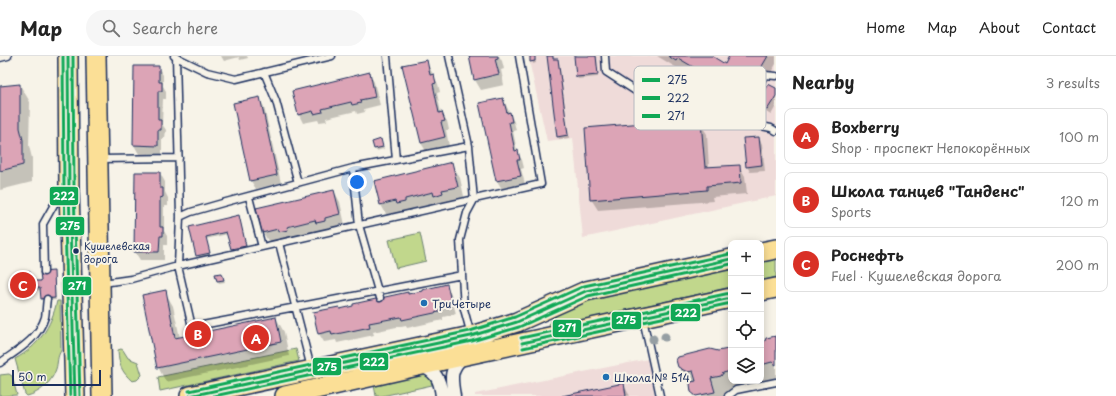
<!DOCTYPE html>
<html lang="en">
<head>
<meta charset="utf-8">
<style>
  :root { --surface:#fff; --page:#f6f6f6; --text:#222; --muted:#767676; --line:#e0e0e0; --accent:#d93025 }
  body { margin:0; font-family:"Playpen Sans",sans-serif; background:var(--page); color:var(--text) }
  .controls { position:absolute; right:12px; bottom:12px; display:grid; overflow:hidden; border-radius:8px; box-shadow:0 2px 10px #0003 }
  .controls button { width:36px; height:36px; display:grid; place-items:center; padding:0; border:0; border-bottom:1px solid var(--line); background:var(--surface); color:var(--text); font:20px sans-serif }
  .scale { position:absolute; left:12px; bottom:10px; width:89px; box-sizing:border-box; padding-left:4px; border:2px solid #1b2f5e; border-top:0; font-size:11px; line-height:14px; white-space:nowrap; color:#1b2f5e; -webkit-text-stroke:3px #f7f3e8; paint-order:stroke }
  .you { position:absolute; left:357px; top:126px; width:14px; height:14px; margin:-10px; border:3px solid #fff; border-radius:50%; background:#1a73e8; box-shadow:0 0 0 6px #1a73e833 }
  .badge { display:grid; place-items:center; width:26px; height:26px; border-radius:50%; background:var(--accent); color:#fff; font-size:13px; font-weight:700 }
  .pin { position:absolute; translate:-50% -50%; border:2px solid #fff; box-shadow:0 1px 4px #0006 }
  .list { margin:0; padding:0; list-style:none }
  h2 { display:flex; justify-content:space-between; align-items:center; height:52px; margin:0; padding:0 16px; font-size:17px }
  h2 small { font-size:13px; font-weight:400; color:var(--muted) }
  .list li { display:grid; grid-template-columns:26px 1fr auto; gap:12px; align-items:center; box-sizing:border-box; height:56px; margin:0 8px 8px; padding:0 8px; border:1px solid var(--line); border-radius:8px }
  .list b { display:block; font-size:15px; white-space:nowrap }
  .list p { margin:0; font-size:13px; white-space:nowrap; color:var(--muted) }
  .list em { font-size:13px; font-style:normal; color:var(--muted) }
  .icon { flex:none; width:22px; height:22px; fill:none; stroke:currentColor; stroke-width:2; stroke-linecap:round; stroke-linejoin:round }
  .map { position:relative; flex:none; width:776px; height:340px; overflow:hidden }
  header { display:flex; align-items:center; gap:24px; box-sizing:border-box; height:56px; padding:0 20px; background:var(--surface); border-bottom:1px solid var(--line) }
  header strong { font-size:19px }
  nav { display:flex; gap:22px; margin-inline-start:auto; font-size:14px }
  .search { width:280px; height:36px; background:var(--page); display:flex; align-items:center; gap:10px; box-sizing:border-box; padding:0 14px; border-radius:22px; color:var(--muted); font-size:15px }
  main { display:flex }
  aside { flex:1; background:var(--surface) }
  .map>svg:first-child { display:block }
</style>
</head>
<body>
<header>
<strong>Map</strong>
<div class="search"><svg class="icon" aria-label="search" viewBox="0 0 24 24"><circle cx="10" cy="10" r="6"/><path d="M15 15l6 6"/></svg>Search here</div>
<nav><a>Home</a><a>Map</a><a>About</a><a>Contact</a></nav>
</header>
<main>
<div class="map">
<svg width="776" height="340" viewBox="0 0 776 340">
  <rect width="100%" height="100%" fill="#f7f3e8"/>
  <filter id="ink" filterUnits="userSpaceOnUse"><feTurbulence type="fractalNoise" baseFrequency=".025" numOctaves="2"/><feDisplacementMap in="SourceGraphic" scale="8" xChannelSelector="R" yChannelSelector="G"/><feConvolveMatrix kernelMatrix="1 2 1 2 8 2 1 2 1" color-interpolation-filters="sRGB"/></filter>
  <g filter="url(#ink)">
    <path fill="#efdbd9" d="M528 0H776V140L583 182 573 82 547 85Z
      M648 303 655 340H475V338Z"/>
    <path fill="#c1d78c" stroke="#6e8375" d="M420 177 426 205 396 212 389 184Z
      M776 202V221L761 225V205Z
      M731 212V231L550 271 549 268C557 254 579 248 593 242Z
      M57 245H60L61 295C57 300 58 307 56 313 52 326 40 337 27 340L25 338 15 303C39 290 51 271 57 245Z
      M121 293 123 294 128 302 138 306 142 319 137 324 132 325C121 315 119 309 118 294Z
      M296 293 299 305 160 335 158 321Z
      M9 318 12 320 17 339 0 340V319Z
      M424 318 431 324 432 329 382 340H376L374 329Z"/>
    <path fill="#0003" d="M221 0H247L248 2 240 4 239 1 224 5Z
      M470 0H499L502 5 504 13 501 14 504 29 481 34 475 24Z
      M531 0H535L536 7 533 8Z
      M548 0H553L554 4H558L559 6 569 82 559 83 558 80Z
      M575 0H597L598 21 578 23 577 21Z
      M657 0H710L725 9 731 0H776V8L744 61 716 45 710 34 713 29 684 12 682 15Z
      M426 5 438 28 440 36 437 37 441 57 447 65 449 74H446L449 90 426 95 421 87Z
      M135 11H158L163 19V30L166 35V43H163L162 68 166 74 165 82H162V98H139L134 89Z
      M369 17 374 26 380 49 364 53 365 56 357 58 356 55 326 62 327 65 319 66 318 64 303 67 299 59Z
      M20 29 30 46 29 90 32 102V126L0 134V31Z
      M776 33V50L771 59 761 53 758 48Z
      M259 42 264 51 281 127 256 133 251 125 234 48Z
      M503 43 514 66 516 74 513 75 517 95 522 104 524 112 521 113 525 128 502 133 497 125Z
      M677 65 679 68 700 67 707 78 709 112 739 110 745 120 747 138 712 141 713 145 598 154 591 143Z
      M759 82 762 88 765 115 750 116 747 110Z
      M381 85 384 93 376 95 375 92Z
      M451 107 460 122 465 145 450 149 451 152 443 154 441 151 412 158 413 161 405 162 404 159 389 163 381 149Z
      M160 117 165 126V136L168 142V150H164V175L167 180V189H164V204H140L135 196Z
      M334 135 340 146 345 169 269 187 263 176Z
      M240 163 247 192 233 195 228 178 206 183 210 199 199 202 190 171Z
      M53 216 54 219 56 244 44 245 41 234 31 235V239L20 240 18 237 29 217 31 226H42Z
      M222 218 225 226 219 227 218 225Z
      M447 229 451 238 456 258 443 261V264L407 272 406 269 373 276 374 279 337 287 336 284 324 286 319 278 340 254 409 239Z
      M165 236 173 250 180 282 276 262 284 276 289 300 166 326 158 311Z
      M776 281V326L769 328 765 332 749 335 744 333 726 340H694L691 331 679 311 718 296 728 294 731 291V325H761V287Z
      M623 328 630 340H567Z"/>
    <path fill="#dca4b6" stroke="#1b2f5e" d="M469 0H498V2L495 3 499 18 474 24Z
      M530 0H535V5L530 6Z
      M547 0H553V3H558L568 79 557 81Z
      M574 0H596L598 19 576 21Z
      M668 0H712L725 8 729 0H768L738 51 709 34 715 24 678 2 676 5Z
      M427 4 430 19 434 18 435 23 436 27 433 28 439 57 442 56 445 65 441 66 445 81 421 87 402 9Z
      M134 10H159V26H162V35H158V64H161V74H158V90L133 89Z
      M370 16 375 41 360 44 361 47 352 49 351 46 322 53 323 56 318 57 314 58 313 55 298 59 292 35Z
      M20 28V72L23 84V109L0 115V30Z
      M768 28 776 32V40L767 54 756 48Z
      M260 41 277 119 250 125 233 47Z
      M503 42 507 57 510 56 512 66H509L515 95 518 94 520 104H517L521 120 496 125 479 47Z
      M678 64V68L701 66 705 111 740 109 741 127 707 130V134L590 144 585 72Z
      M759 81 762 109 746 111 743 82Z
      M381 83 383 91 374 93 372 86Z
      M452 106 458 131 442 134 443 137 434 140 433 136 405 143V146L396 148 395 145 380 149 374 125Z
      M135 116H160V132H163V141L160 142V171H163V180H160L159 196H134Z
      M334 134 340 158 325 162V165L321 166 316 167 315 164 287 171 288 174 278 176V173L262 177 256 152Z
      M239 159 246 190 231 193 226 176 206 181 210 197 196 200 189 171Z
      M54 215 55 242 41 243 40 232 30 233V225H41L40 216Z
      M30 216V237L17 238 16 217Z
      M222 217 224 224 217 225 215 218Z
      M447 228 452 250 439 252V256L402 264 401 261 369 267 370 271 332 279 331 275 318 278 313 256 339 251 340 253 353 250V248L408 236V238L422 235V234Z
      M166 234 175 282 276 261 281 286 157 312 142 239Z
      M776 280V309L772 306 761 309V286L765 285 766 282Z
      M731 290V315L723 317 721 320 711 322 715 336 696 340 691 336 690 328 691 326 696 325 693 315 687 316 678 311 676 304 678 301 710 293 718 295 728 293Z
      M624 327 626 340H562Z"/>
    <g fill="none" stroke-linecap="round" stroke-linejoin="round">
      <defs>
        <path id="lane" d="M174 0 207 16 236 23 332 0
          M176 0 180 161 178 210 192 271 462 219
          M387 0 396 104
          M449 0 469 90 474 144 467 157 460 184 464 253 471 279
          M605 0 606 16 643 40 690 39 737 65 771 72 776 75
          M0 2 8 0
          M264 16 276 45 298 127
          M737 65 765 19 776 20
          M100 103 179 102
          M353 112 359 169 380 242
          M249 141 262 191
          M180 161 191 156 226 146 353 112 469 90
          M279 187 311 312
          M44 216 43 168 56 145 65 137
          M103 227 131 223 178 210 541 128 519 0
          M643 263 660 340
          M0 307C17 294 38 284 45 261 46 256 46 248 47 243
          M728 340 736 334 776 326"/>
        <path id="street" d="M419 309C436 315 440 323 442 340
          M454 340C451 322 449 313 464 300"/>
        <path id="primary" d="M68 0 69 133 75 340
          M96 0 102 340
          M761 196 776 193
          M761 235 776 232
          M190 340 471 280 517 266 586 235 731 203
          M285 340 466 299 731 242"/>
      </defs>
      <use href="#lane" stroke="#1b2f5e" stroke-width="9"/>
      <use href="#street" stroke="#1b2f5e" stroke-width="15"/>
      <use href="#primary" stroke="#1b2f5e" stroke-width="22"/>
      <use href="#lane" stroke="#f7f3e8" stroke-width="6"/>
      <use href="#street" stroke="#f7f3e8" stroke-width="12"/>
      <use href="#primary" stroke="#fbdf96" stroke-width="19"/>
      <defs>
        <path id="bus-1" d="M68 0 69 133 75 340
          M522 287 731 242
          M190 340 471 280 517 266 586 235 731 203"/>
        <path id="bus-2" d="M63 0 64 133 70 340
          M523 292 731 247
          M214 340 472 285 519 271 588 240 731 208"/>
        <path id="bus-3" d="M73 0 74 133 80 340
          M521 282 730 237
          M189 335 470 275 515 261 584 230 730 198"/>
      </defs>
      <use href="#bus-1" stroke="#f7f3e8" stroke-width="6"/>
      <use href="#bus-2" stroke="#f7f3e8" stroke-width="6"/>
      <use href="#bus-3" stroke="#f7f3e8" stroke-width="6"/>
      <use href="#bus-1" stroke="#10a855" stroke-width="3"/>
      <use href="#bus-2" stroke="#10a855" stroke-width="3"/>
      <use href="#bus-3" stroke="#10a855" stroke-width="3"/>
    </g>
    <g fill="#959ea3">
      <circle cx="665" cy="281" r="4.5"/>
      <circle cx="653" cy="283" r="4.5"/>
    </g>
  </g>
  <circle fill="#1b2f5e" stroke="#f7f3e8" stroke-width="1.5" cx="76" cy="195" r="3.5"/>
  <g fill="#1f6fb2" stroke="#f7f3e8" stroke-width="1.5">
    <circle cx="424" cy="247" r="4"/>
    <circle cx="606" cy="321" r="4"/>
  </g>
  <g text-anchor="middle" dominant-baseline="central" stroke-width="4" stroke-linejoin="round" paint-order="stroke">
    <g font-size="10" fill="#1b2f5e" stroke="#f7f3e8" text-anchor="start">
      <text x="84" y="189">Кушелевская<tspan x="84" dy="13">дорога</tspan></text>
    </g>
    <g font-size="11" fill="#1b2f5e" stroke="#f7f3e8" text-anchor="start">
      <text x="432" y="247">ТриЧетыре</text>
      <text x="614" y="321">Школа № 514</text>
    </g>
  </g>
  <rect x="634" y="10" width="132" height="64" rx="6" fill="#f7f3e8" stroke="#b5b8bf" stroke-width="1"/>
  <rect x="642" y="22" width="18" height="4" fill="#10a855"/>
  <rect x="642" y="40" width="18" height="4" fill="#10a855"/>
  <rect x="642" y="58" width="18" height="4" fill="#10a855"/>
  <g font-size="11" fill="#1b2f5e">
    <text x="667" y="28">275</text>
    <text x="667" y="46">222</text>
    <text x="667" y="64">271</text>
  </g>
  <g stroke="#f7f3e8" stroke-width="1.5">
    <rect x="49" y="130" width="30" height="20" rx="4" fill="#10a855"/>
    <rect x="55" y="160" width="30" height="20" rx="4" fill="#10a855"/>
    <rect x="62" y="220" width="30" height="20" rx="4" fill="#10a855"/>
    <rect x="670" y="247" width="31" height="19" rx="4" fill="#10a855"/>
    <rect x="611" y="255" width="31" height="19" rx="4" fill="#10a855"/>
    <rect x="552" y="263" width="30" height="19" rx="4" fill="#10a855"/>
    <rect x="359" y="296" width="30" height="19" rx="4" fill="#10a855"/>
    <rect x="312" y="301" width="30" height="19" rx="4" fill="#10a855"/>
  </g>
  <g font-size="11" text-anchor="middle" font-weight="bold" fill="#fff">
    <text x="64" y="144">222</text>
    <text x="70" y="174">275</text>
    <text x="77" y="234">271</text>
    <text x="686" y="261">222</text>
    <text x="626" y="268">275</text>
    <text x="567" y="276">271</text>
    <text x="374" y="310">222</text>
    <text x="327" y="315">275</text>
  </g>
</svg>
<div class="controls">
<button>+</button>
<button>−</button>
<button><svg class="icon" aria-label="locate" viewBox="0 0 24 24"><circle cx="12" cy="12" r="6"/><path d="M12 2v4M12 18v4M2 12h4M18 12h4"/></svg></button>
<button><svg class="icon" aria-label="layers" viewBox="0 0 24 24"><path d="M12 4l9 5-9 5-9-5zM3 14l9 5 9-5"/></svg></button>
</div>
<div class="scale">50 m</div>
<div class="you"></div>
<div class="pin badge" style="left:256px;top:282px">A</div>
<div class="pin badge" style="left:198px;top:278px">B</div>
<div class="pin badge" style="left:23px;top:229px">C</div>
</div>
<aside>
<h2>Nearby<small>3 results</small></h2>
<ul class="list">
<li><span class="badge">A</span><div><b>Boxberry</b><p>Shop · проспект Непокорённых</p></div><em>100 m</em></li>
<li><span class="badge">B</span><div><b>Школа танцев &quot;Танденс&quot;</b><p>Sports</p></div><em>120 m</em></li>
<li><span class="badge">C</span><div><b>Роснефть</b><p>Fuel · Кушелевская дорога</p></div><em>200 m</em></li>
</ul>
</aside>
</main>
</body>
</html>
